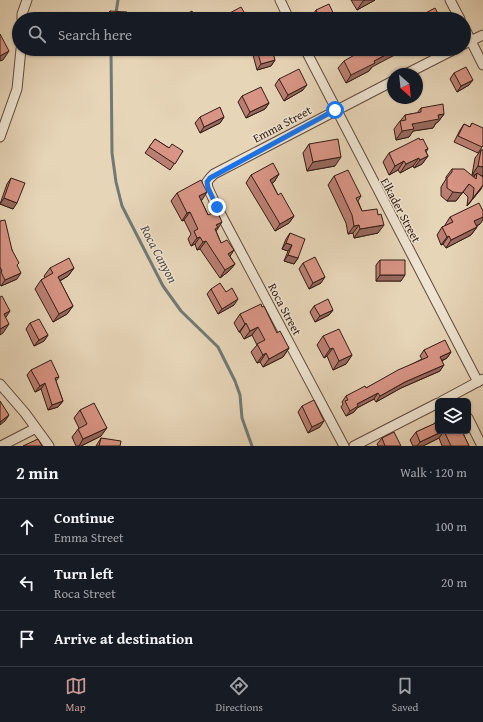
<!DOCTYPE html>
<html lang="en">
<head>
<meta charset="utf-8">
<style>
  :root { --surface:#171b24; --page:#20242c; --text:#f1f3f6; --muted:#9ea1a6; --line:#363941; --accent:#c59692 }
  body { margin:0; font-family:"Gentium Book Plus",serif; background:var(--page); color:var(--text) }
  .controls { position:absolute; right:12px; bottom:12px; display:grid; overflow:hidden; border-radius:6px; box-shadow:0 1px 3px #0004 }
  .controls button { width:36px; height:36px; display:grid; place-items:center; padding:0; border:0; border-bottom:1px solid var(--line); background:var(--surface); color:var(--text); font:20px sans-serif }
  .compass { position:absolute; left:387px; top:68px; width:36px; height:36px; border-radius:50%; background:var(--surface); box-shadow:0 1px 3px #0004; rotate:153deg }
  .stop { position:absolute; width:12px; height:12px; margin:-9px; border:3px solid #1a73e8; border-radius:50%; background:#fff }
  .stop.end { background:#1a73e8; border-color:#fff; box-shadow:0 1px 4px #0008 }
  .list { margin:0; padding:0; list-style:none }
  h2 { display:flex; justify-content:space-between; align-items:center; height:52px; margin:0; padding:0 16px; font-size:17px }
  h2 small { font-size:13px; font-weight:400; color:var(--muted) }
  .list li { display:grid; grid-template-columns:26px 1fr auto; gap:12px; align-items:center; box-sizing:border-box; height:56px; padding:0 16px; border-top:1px solid var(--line) }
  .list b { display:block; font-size:15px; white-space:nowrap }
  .list p { margin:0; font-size:13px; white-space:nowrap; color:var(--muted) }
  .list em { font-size:13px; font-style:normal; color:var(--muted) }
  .icon { flex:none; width:22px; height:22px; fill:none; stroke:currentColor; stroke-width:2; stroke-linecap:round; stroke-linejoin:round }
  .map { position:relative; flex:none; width:483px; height:446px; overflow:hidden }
  .search { position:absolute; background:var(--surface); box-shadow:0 1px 3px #0004; left:12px; right:12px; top:12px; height:44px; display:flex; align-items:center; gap:10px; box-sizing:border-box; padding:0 14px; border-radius:22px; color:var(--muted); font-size:15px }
  .sheet { height:220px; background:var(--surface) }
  nav { display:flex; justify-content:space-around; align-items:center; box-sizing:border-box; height:56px; border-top:1px solid var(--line); background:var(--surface); font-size:11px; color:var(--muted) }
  nav a { display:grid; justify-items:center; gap:2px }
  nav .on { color:var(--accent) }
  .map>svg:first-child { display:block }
</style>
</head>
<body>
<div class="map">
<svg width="483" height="446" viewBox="0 0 483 446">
  <rect width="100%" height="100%" fill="#e7d5b8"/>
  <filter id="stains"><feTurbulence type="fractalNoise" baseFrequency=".005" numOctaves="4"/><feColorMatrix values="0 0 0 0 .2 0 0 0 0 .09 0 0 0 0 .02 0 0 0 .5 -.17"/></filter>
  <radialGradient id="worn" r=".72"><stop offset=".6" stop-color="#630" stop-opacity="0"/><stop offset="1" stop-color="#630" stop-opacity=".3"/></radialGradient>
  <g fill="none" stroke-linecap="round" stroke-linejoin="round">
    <path stroke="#717976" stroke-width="3" d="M115 19 118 0
      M111 49 112 153 116 182 122 206 163 286 181 311 218 347 235 381 240 395 242 418 252 446"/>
    <defs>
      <path id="street" d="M280 0 289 19
        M450 0 460 19
        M22 19V14L27 0
        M464 27 483 65
        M464 44 483 35
        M305 49 478 382
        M406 74 455 49
        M0 137 17 89 21 49
        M0 384 25 413 49 446
        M442 401 483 379
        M468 418 482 446
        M1 446 36 428
        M344 446 217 207 208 188 207 182 210 178 214 174 393 81
        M354 446 438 403"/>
    </defs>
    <use href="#street" stroke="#614a3d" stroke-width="11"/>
    <use href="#street" stroke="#efe4d1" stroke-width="9"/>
  </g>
  <path fill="#ba7f72" stroke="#341c14" d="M351 0H375L357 10Z
    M316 10 336 19H313L312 16Z
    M110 11 126 19H106V17Z
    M226 15 247 17 246 19H223Z
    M257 50 275 60 271 66 257 70 253 55Z
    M344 61 372 67 369 71 346 83 338 68Z
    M454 73 469 85 457 92 450 79Z
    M279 79 303 90 284 101 275 85Z
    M242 96 269 103 265 109 246 118 238 102Z
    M421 108 444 114 438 122 436 123 433 128 413 131 409 137 396 140 394 129 400 121 401 120 405 115 417 113Z
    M200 117H224L220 123 200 133 195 123Z
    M472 123 482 147 478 153 454 142 460 130 464 124 470 127Z
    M155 139 169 148 183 151 170 170 145 153Z
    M420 140 428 149 426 152 428 156 422 164 414 168 413 166 400 173 398 170 389 175 383 162 389 153Z
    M309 144 335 166 307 171 303 153Z
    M481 150H483V176H481V189L467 206 468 197 463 192 456 201H447L441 196V187L446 179V177L452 169 474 177 475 175H472L475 158Z
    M279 174 274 182 272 183 278 195 294 216 289 223 275 231 246 183 251 175Z
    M334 176 361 196 358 201 362 211 378 233 354 238 353 233 348 234 346 223 328 185Z
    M11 178 13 209 0 204 7 184Z
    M177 193 202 200H201L208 215 217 230 216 231 221 243 235 264 229 271 220 278 200 249 197 250 195 244 191 246 188 239 191 234 184 220 182 221 171 201Z
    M450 217 480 224 477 226V227L471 235 446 248 443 244 441 245 437 235 442 227 445 226V225Z
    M0 221 12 250 17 266V279L1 286 0 284Z
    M290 233 298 258 294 264 284 261 288 251 282 249 286 239Z
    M380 260 401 281H376V265Z
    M303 263 321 283 309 289 299 269Z
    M50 268H74L68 276 60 281 73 306 67 314 53 322 35 289 41 280 45 278 44 276Z
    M211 289 226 292 234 305 218 314 207 294Z
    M314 306 333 310 329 315 315 322 310 312Z
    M240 314 277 333 289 348 283 357 263 367 260 362 257 363 251 352 257 345 252 335 244 339 240 332H239L234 323Z
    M30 323 48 335 44 341 34 346 26 329Z
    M323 336 352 355 346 364 333 370 327 356 324 358 317 345Z
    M424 350 451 352 447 358 442 361 440 371 401 388 376 402 374 399 357 408 354 412 346 416 341 407 343 404 342 402 346 396 366 388 422 359 420 356Z
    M31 370 59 377 56 381 63 401 58 407 48 410 41 389 35 392 27 375Z
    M302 406 320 427 308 433 298 412Z
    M80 410 101 436 81 446H76L72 437 79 428 74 418Z
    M438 418V431H462L469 446H442L439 438 423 446H413L410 440 416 432 434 424Z
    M101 438 120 446H96Z
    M382 438 401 446H378L377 444Z"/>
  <path fill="#97685d" stroke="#341c14" d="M365 0H375L357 10 363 1Z
    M397 49H406L372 67 369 71 346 83 351 75 374 61Z
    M9 51 3 60 0 61V56Z
    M275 60 271 66 257 70 261 64Z
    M473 80 469 85 457 92 461 86Z
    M307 85 303 90 284 101 288 95Z
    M269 103 265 109 246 118 250 112Z
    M444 114 438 122 436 123 433 128 413 131 409 137 396 140 402 131 412 124 438 115Z
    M224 117 220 123 200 133 204 127Z
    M428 156 422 164 414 168 420 160Z
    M341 157 335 166 307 171 313 162Z
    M419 158 413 166 400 173 406 164Z
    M404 161 398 170 389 175 395 166Z
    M478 166 483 167V176L477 175V173L475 175H472Z
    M279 174 274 182 265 187 270 180Z
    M469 184 456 201H447L453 192Z
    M483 185 481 189 467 206 473 198Z
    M207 192 202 200 194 204 199 196Z
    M4 198 17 203 13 209 0 204Z
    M190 212 184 220 182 221 187 213Z
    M294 216 289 223 275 231 280 224Z
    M483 217V220L480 224 469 229 474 221Z
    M222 222 217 230 212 235 216 225Z
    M359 225 353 233 348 234 354 226Z
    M384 225 378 233 354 238 360 229Z
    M477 227 471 235 446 248 451 240Z
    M449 236 443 244 441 245 447 237Z
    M200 237 195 244 191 246 197 238Z
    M206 241 200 249 197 250 203 242Z
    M286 243 292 245 288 251 282 249Z
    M234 250 229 258 228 254Z
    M288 255 298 258 294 264 284 261Z
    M235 264 229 271 220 278 225 270Z
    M74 268 68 276 52 285 58 277Z
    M21 273 17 279 1 286 5 280Z
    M380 275H405L401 281H376Z
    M325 277 321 283 309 289 313 283Z
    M238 299 234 305 218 314 222 309Z
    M73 306 67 314 53 322 59 314Z
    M333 310 329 315 315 322 320 316Z
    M10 311 4 320V314Z
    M246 323 240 332H239L245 324Z
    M9 324 3 333 0 335V329Z
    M258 327 252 335 244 339 250 331Z
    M48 335 44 341 34 346 39 340Z
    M289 348 283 357 263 367 269 359Z
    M333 348 327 356 324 358 330 349Z
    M451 352 447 358 436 363 440 357Z
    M266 353 260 362 257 363 263 355Z
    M352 355 346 364 333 370 339 361Z
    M444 365 440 371 401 388 376 402 380 396 405 382Z
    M45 383 41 389 35 392 40 386Z
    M378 393 374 399 357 408 354 412 346 416 350 411 357 404Z
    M63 401 58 407 48 410 52 405Z
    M9 415 5 421 0 425V422Z
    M324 421 320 427 308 433 312 427Z
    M107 428 101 436 81 446H79L83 439Z
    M444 431 439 438 423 446H417L420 442Z"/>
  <path fill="#d89485" stroke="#341c14" d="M329 4 336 19H320L316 10Z
    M241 7 247 17 243 19H228L226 15Z
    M435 8 441 19H414Z
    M110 11 127 12 126 19H110Z
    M192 11 196 19H171L177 16 179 18Z
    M0 34 9 51 0 56Z
    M259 49H272L275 60 261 64 257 50Z
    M365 49H397L374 61 375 63 351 75 344 61Z
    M466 67 473 80 461 86 454 73Z
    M299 69 307 85 288 95 279 79Z
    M261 87 269 103 250 112 242 96Z
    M443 104 444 114 438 115 439 119 412 124 414 129 402 131 400 121 406 120 405 115 421 112V108Z
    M220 107 224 117 204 127 200 117Z
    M472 123 483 128V145L482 147 458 136 464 124 470 127Z
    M419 138 420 140 423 139 428 149 425 150 428 156 420 160 419 158 406 164 404 161 395 166 389 153Z
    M155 139 169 148 172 144 183 151 175 164 149 147Z
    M338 139 341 157 313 162 309 144Z
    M481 150H483V167L478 166Z
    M273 163 279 174 270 180 278 195 281 193 294 216 280 224 251 175Z
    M452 169H464L476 179 477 173 483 177V185L473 198 474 188 469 184 462 193 453 192 447 188V178L452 172Z
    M348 170 361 196 356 198 362 211 377 209 378 215 381 214 384 225 360 229 359 225 354 226 352 215 334 176Z
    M11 178 25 183 17 203 4 198Z
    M201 180 207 192 199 196 208 215 217 211 222 222 216 225 218 227 215 229 221 243 227 240 234 250 228 254 235 264 225 270 206 241 203 242 200 237 197 238 194 231 198 229 190 212 187 213 177 193Z
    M479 203 483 211V217L474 221 477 227 451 240 449 236 447 237 442 227 453 222 450 217Z
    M5 220 12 250 19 263 17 265 21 273 5 280 1 272 2 271 0 267V221Z
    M290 233 305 239 298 258 288 255 292 245 286 243Z
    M315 257 325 277 313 283 303 263Z
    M69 258 74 268 58 277 73 306 59 314 41 280 53 273 50 268Z
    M380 260H405V275H380Z
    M220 283 226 292 232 288 238 299 222 309 211 289Z
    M2 296 10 311 4 314 9 324 0 329V297Z
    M328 299 333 310 320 316 314 306Z
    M261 304 262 307 264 306 277 333 280 331 289 348 269 359 266 353 263 355 257 344 265 340 258 327 250 331 246 323 245 324 240 314Z
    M39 319 48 335 39 340 30 323Z
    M339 329 352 355 339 361 333 348 330 349 323 336Z
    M445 340 451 352 440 357 444 365 405 382 380 396 378 393 357 404 358 406 350 411 345 401 348 400 346 396 365 386 366 388 398 370 428 357 424 350Z
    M51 360 59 377 55 378 63 401 52 405 45 383 40 386 31 370Z
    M314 400 324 421 312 427 302 406Z
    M0 401 9 415 0 422Z
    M94 403 107 428 83 439 78 429 87 424 80 410Z
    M438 422V431H443L420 442 416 432Z
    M444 431H462L469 446H451Z
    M394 432 401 446H385L382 438Z
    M101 438 121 441 120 446H99Z
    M38 439 42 446H23Z"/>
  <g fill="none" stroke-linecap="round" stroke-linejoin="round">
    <path stroke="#1a73e8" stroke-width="5" d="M217 207 208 188 207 182 210 178 335 110"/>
  </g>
  <g text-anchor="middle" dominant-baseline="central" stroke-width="3" stroke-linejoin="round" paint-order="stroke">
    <g font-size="12" fill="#341c14" stroke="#efe4d1">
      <text transform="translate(282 124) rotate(-28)">Emma Street</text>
      <text transform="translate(401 210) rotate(62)">Elkader Street</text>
      <text transform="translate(285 309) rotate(62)">Roca Street</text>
    </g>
    <g font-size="13" font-style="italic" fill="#524a45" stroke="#efe4d1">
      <text transform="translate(159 254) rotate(62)">Roca Canyon</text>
    </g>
  </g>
  <rect width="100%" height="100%" filter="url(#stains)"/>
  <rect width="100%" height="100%" fill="url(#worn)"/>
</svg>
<div class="controls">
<button><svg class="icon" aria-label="layers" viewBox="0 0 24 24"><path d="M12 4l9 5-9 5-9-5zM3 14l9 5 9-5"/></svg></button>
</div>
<svg class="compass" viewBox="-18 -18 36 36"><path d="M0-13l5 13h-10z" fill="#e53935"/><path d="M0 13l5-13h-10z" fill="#9ea1a6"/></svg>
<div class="stop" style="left:335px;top:110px"></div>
<div class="stop end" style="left:217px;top:207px"></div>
<div class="search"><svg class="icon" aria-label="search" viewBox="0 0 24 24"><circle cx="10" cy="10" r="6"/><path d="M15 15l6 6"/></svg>Search here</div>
</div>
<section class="sheet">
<h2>2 min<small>Walk · 120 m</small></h2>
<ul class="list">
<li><svg class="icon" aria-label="ahead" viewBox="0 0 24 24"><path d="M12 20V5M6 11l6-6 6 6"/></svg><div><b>Continue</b><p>Emma Street</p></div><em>100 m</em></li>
<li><svg class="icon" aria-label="left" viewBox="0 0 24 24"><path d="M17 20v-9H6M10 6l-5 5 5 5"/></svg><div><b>Turn left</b><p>Roca Street</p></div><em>20 m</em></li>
<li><svg class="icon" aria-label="arrive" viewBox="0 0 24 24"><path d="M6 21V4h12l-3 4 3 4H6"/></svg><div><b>Arrive at destination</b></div></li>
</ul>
</section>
<nav>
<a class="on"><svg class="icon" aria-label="map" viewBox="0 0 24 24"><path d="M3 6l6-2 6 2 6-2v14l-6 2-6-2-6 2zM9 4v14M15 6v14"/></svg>Map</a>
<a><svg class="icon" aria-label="directions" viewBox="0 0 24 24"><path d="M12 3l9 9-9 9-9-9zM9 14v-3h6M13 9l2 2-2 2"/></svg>Directions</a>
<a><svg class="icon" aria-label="saved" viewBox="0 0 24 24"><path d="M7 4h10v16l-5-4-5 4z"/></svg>Saved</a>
</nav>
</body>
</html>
